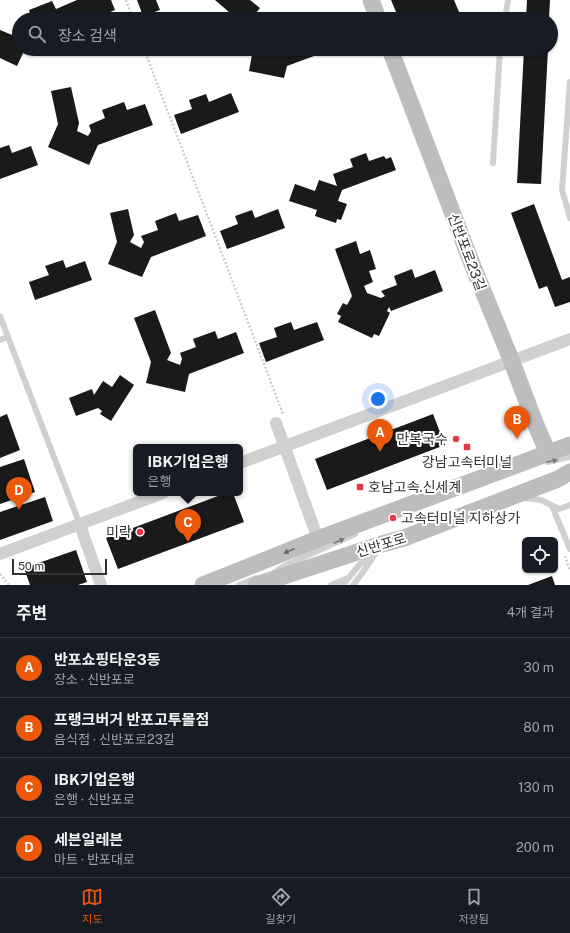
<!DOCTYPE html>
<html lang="ko">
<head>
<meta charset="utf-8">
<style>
  :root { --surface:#171b24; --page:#242831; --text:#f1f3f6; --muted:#9ea1a6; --line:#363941; --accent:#ea580c }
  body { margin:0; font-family:"Public Sans","Noto Sans KR",sans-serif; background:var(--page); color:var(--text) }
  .controls { position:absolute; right:12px; bottom:12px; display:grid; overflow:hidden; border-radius:6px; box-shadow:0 1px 3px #0004 }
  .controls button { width:36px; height:36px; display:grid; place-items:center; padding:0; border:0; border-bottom:1px solid var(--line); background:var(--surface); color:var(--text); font:20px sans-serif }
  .scale { position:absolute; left:12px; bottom:10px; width:95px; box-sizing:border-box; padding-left:4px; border:2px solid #333; border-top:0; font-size:11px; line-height:14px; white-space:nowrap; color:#333; -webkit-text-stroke:3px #fff; paint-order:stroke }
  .you { position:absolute; left:378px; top:399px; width:14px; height:14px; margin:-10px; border:3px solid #fff; border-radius:50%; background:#1a73e8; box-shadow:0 0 0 6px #1a73e833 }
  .badge { display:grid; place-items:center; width:26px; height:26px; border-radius:50%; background:var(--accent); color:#fff; font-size:13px; font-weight:700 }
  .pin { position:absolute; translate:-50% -33px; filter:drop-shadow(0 1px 2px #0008) }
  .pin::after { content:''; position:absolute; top:21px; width:14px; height:12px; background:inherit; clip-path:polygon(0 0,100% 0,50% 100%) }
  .popup { position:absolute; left:133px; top:444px; width:110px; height:52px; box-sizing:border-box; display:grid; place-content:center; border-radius:6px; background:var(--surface); filter:drop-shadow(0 1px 3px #0005); font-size:13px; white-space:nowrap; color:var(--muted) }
  .popup b { font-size:15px; color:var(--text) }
  .popup::after { content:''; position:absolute; left:50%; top:100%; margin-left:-8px; border:8px solid transparent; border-top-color:var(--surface) }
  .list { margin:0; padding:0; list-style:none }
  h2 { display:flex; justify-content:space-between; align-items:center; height:52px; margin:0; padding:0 16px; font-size:17px }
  h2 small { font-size:13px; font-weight:400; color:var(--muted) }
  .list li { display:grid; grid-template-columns:26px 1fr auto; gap:12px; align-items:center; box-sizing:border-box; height:60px; padding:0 16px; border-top:1px solid var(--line) }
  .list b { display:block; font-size:15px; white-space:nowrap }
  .list p { margin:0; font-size:13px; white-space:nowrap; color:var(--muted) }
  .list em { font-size:13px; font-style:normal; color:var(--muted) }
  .icon { flex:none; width:22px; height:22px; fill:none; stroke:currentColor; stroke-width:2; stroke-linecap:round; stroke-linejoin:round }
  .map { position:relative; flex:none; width:570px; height:585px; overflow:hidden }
  .search { position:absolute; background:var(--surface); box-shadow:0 1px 3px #0004; left:12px; right:12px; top:12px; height:44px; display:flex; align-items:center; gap:10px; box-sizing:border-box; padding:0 14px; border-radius:22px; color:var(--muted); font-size:15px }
  .sheet { height:292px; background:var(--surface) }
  nav { display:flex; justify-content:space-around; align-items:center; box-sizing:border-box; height:56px; border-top:1px solid var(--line); background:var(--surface); font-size:11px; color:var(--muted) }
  nav a { display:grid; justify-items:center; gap:2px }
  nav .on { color:var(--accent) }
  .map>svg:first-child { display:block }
</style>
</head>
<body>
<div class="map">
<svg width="570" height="585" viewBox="0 0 570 585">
  <rect width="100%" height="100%" fill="#fff"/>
  <path fill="#1a1a1a" d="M77 0H111L115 10 93 19H32L29 10 52 1 56 9Z
    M137 0H156L160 10 143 16Z
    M215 0H250L260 8 251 19H237Z
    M391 0H454L462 19H399Z
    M527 0H550L549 19H526Z
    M0 30 17 37 19 32V49H25L17 66 0 58Z
    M253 49H263L276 52 277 49H333L287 66 284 78 249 71Z
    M411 49H431L414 56Z
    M524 49H548L541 184 517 183Z
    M71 87 79 123 77 131 88 136 91 131 89 125 105 118 102 110 124 102 127 110 145 104 153 125 98 145 89 165 48 147 58 124 51 91Z
    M231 93 239 112 181 134 174 115 192 109 189 100 206 94 209 102Z
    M9 145 12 153 31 146 38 165 0 179V148Z
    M366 153 369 161 384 156 386 159 391 157 396 170 342 190 338 201 347 204 341 220 337 219 336 223 315 216 317 210 289 201 295 184 315 191 319 180 337 186 333 174 353 167 350 159Z
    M534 204 562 280 570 277V302L555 307 547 286 539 289 511 213Z
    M128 209 134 235 130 242 141 248 144 242 141 236 158 230 155 221 176 213 179 221 198 215 206 236 151 257 142 277 108 264 117 242 110 213Z
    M278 209 285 228 227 249 220 231 238 224 235 216 252 210 255 218Z
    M356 241 360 254 370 250 376 269 369 271 373 282 364 286 367 293 381 298 385 296 381 291 397 285 394 276 412 269 415 278 435 270 443 291 391 311 389 307 387 311 390 313 379 336 374 334 372 338 338 322 341 316 337 314 343 303 347 305 352 296 335 249Z
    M63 260 66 268 85 261 92 280 35 300 29 282 49 275 45 266Z
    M155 310 171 353 167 360 180 365 182 359 180 353 196 347 193 339 215 331 218 339 236 332 244 353 189 374 185 392 146 383 151 362 134 318Z
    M291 322 294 330 317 322 324 340 266 362 259 343 277 337 274 328Z
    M120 375 134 385 111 421 100 414 102 411 98 408 76 416 69 398 92 389 94 395 103 381 112 387Z
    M7 414 20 450 0 458V417Z
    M433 414 445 445 327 490 315 459Z
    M24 459 35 492 0 504V467Z
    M226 493H233L244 522 118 569 106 538Z
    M45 497 53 521 0 540V512Z
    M76 550 87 582 78 585H30L24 568Z
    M552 576 555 585H528Z"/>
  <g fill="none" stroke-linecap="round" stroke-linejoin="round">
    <path stroke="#cdcdcd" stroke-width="2.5" stroke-dasharray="2 2" stroke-linecap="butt" d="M126 0 133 19
      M144 49 283 414
      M565 556 570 571
      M0 574 9 585"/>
    <path stroke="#d0d0d0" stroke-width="6" d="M505 19 508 0
      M570 82 562 190 570 218
      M493 163 500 49
      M0 316 80 525
      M0 340 8 337
      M547 462 570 457
      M524 498 541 500 559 509 570 505
      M552 506 570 549
      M275 572 284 566 355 534
      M239 585 256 578
      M331 585 348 578
      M343 585 360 564 371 556
      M353 585 363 572 377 551"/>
    <path stroke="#d0d0d0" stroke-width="12" d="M276 423 318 539
      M240 463 570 339
      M80 525 101 585
      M0 554 163 493"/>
    <path stroke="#bdbdbd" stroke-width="17" d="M371 0 378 19
      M390 49 472 264 512 362 535 423 548 453
      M203 585 318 539 570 445
      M256 585 382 544 404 538 558 479 570 472"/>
  </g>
  <defs><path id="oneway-solid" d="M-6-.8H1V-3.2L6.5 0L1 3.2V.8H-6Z"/></defs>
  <g fill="#7a7a7a">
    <use href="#oneway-solid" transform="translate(552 461) rotate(-12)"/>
    <use href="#oneway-solid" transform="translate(339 541) rotate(-24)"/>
  </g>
  <use fill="#6a6a6a" href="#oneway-solid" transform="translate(289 551) rotate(158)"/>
  <g fill="#e63946" stroke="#fff" stroke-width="1.5">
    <circle cx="456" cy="439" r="4"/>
    <rect x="463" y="443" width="8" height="8" rx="2"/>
    <rect x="356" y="483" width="8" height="8" rx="2"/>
    <circle cx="393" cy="518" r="4"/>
    <circle cx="140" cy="532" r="4"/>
  </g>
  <g text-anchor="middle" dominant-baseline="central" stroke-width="4" stroke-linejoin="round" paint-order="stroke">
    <g font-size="14" fill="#333" stroke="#fff">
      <text transform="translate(467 252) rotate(69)">신반포로23길</text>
      <text transform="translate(381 545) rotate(-17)">신반포로</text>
    </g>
    <g font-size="14" fill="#333" stroke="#fff" text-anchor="end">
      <text x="448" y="439">만복국수</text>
      <text x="467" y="462" text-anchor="middle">강남고속터미널</text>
      <text x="368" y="487" text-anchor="start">호남고속.신세계</text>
      <text x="401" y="518" text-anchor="start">고속터미널 지하상가</text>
      <text x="132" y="532">미락</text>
    </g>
  </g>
</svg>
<div class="controls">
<button><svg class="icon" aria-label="locate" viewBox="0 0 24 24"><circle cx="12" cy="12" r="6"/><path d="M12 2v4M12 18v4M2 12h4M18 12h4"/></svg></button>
</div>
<div class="scale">50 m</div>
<div class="you"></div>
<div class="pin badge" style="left:380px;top:452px">A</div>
<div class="pin badge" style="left:517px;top:439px">B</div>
<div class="pin badge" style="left:188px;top:542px">C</div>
<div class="popup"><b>IBK기업은행</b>은행</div>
<div class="pin badge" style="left:19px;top:510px">D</div>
<div class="search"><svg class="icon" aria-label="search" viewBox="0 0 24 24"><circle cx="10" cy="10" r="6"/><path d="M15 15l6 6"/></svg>장소 검색</div>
</div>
<section class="sheet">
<h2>주변<small>4개 결과</small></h2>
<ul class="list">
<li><span class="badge">A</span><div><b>반포쇼핑타운3동</b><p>장소 · 신반포로</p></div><em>30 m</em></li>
<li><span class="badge">B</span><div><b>프랭크버거 반포고투몰점</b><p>음식점 · 신반포로23길</p></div><em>80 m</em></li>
<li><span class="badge">C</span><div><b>IBK기업은행</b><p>은행 · 신반포로</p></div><em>130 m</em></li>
<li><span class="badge">D</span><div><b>세븐일레븐</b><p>마트 · 반포대로</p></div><em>200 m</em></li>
</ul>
</section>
<nav>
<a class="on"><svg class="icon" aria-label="map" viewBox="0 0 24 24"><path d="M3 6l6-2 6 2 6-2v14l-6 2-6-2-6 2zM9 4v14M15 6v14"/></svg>지도</a>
<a><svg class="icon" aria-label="directions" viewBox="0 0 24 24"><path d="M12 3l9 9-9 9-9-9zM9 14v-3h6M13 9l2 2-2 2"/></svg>길찾기</a>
<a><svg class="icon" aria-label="saved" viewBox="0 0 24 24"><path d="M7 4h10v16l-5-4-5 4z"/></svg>저장됨</a>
</nav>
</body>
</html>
